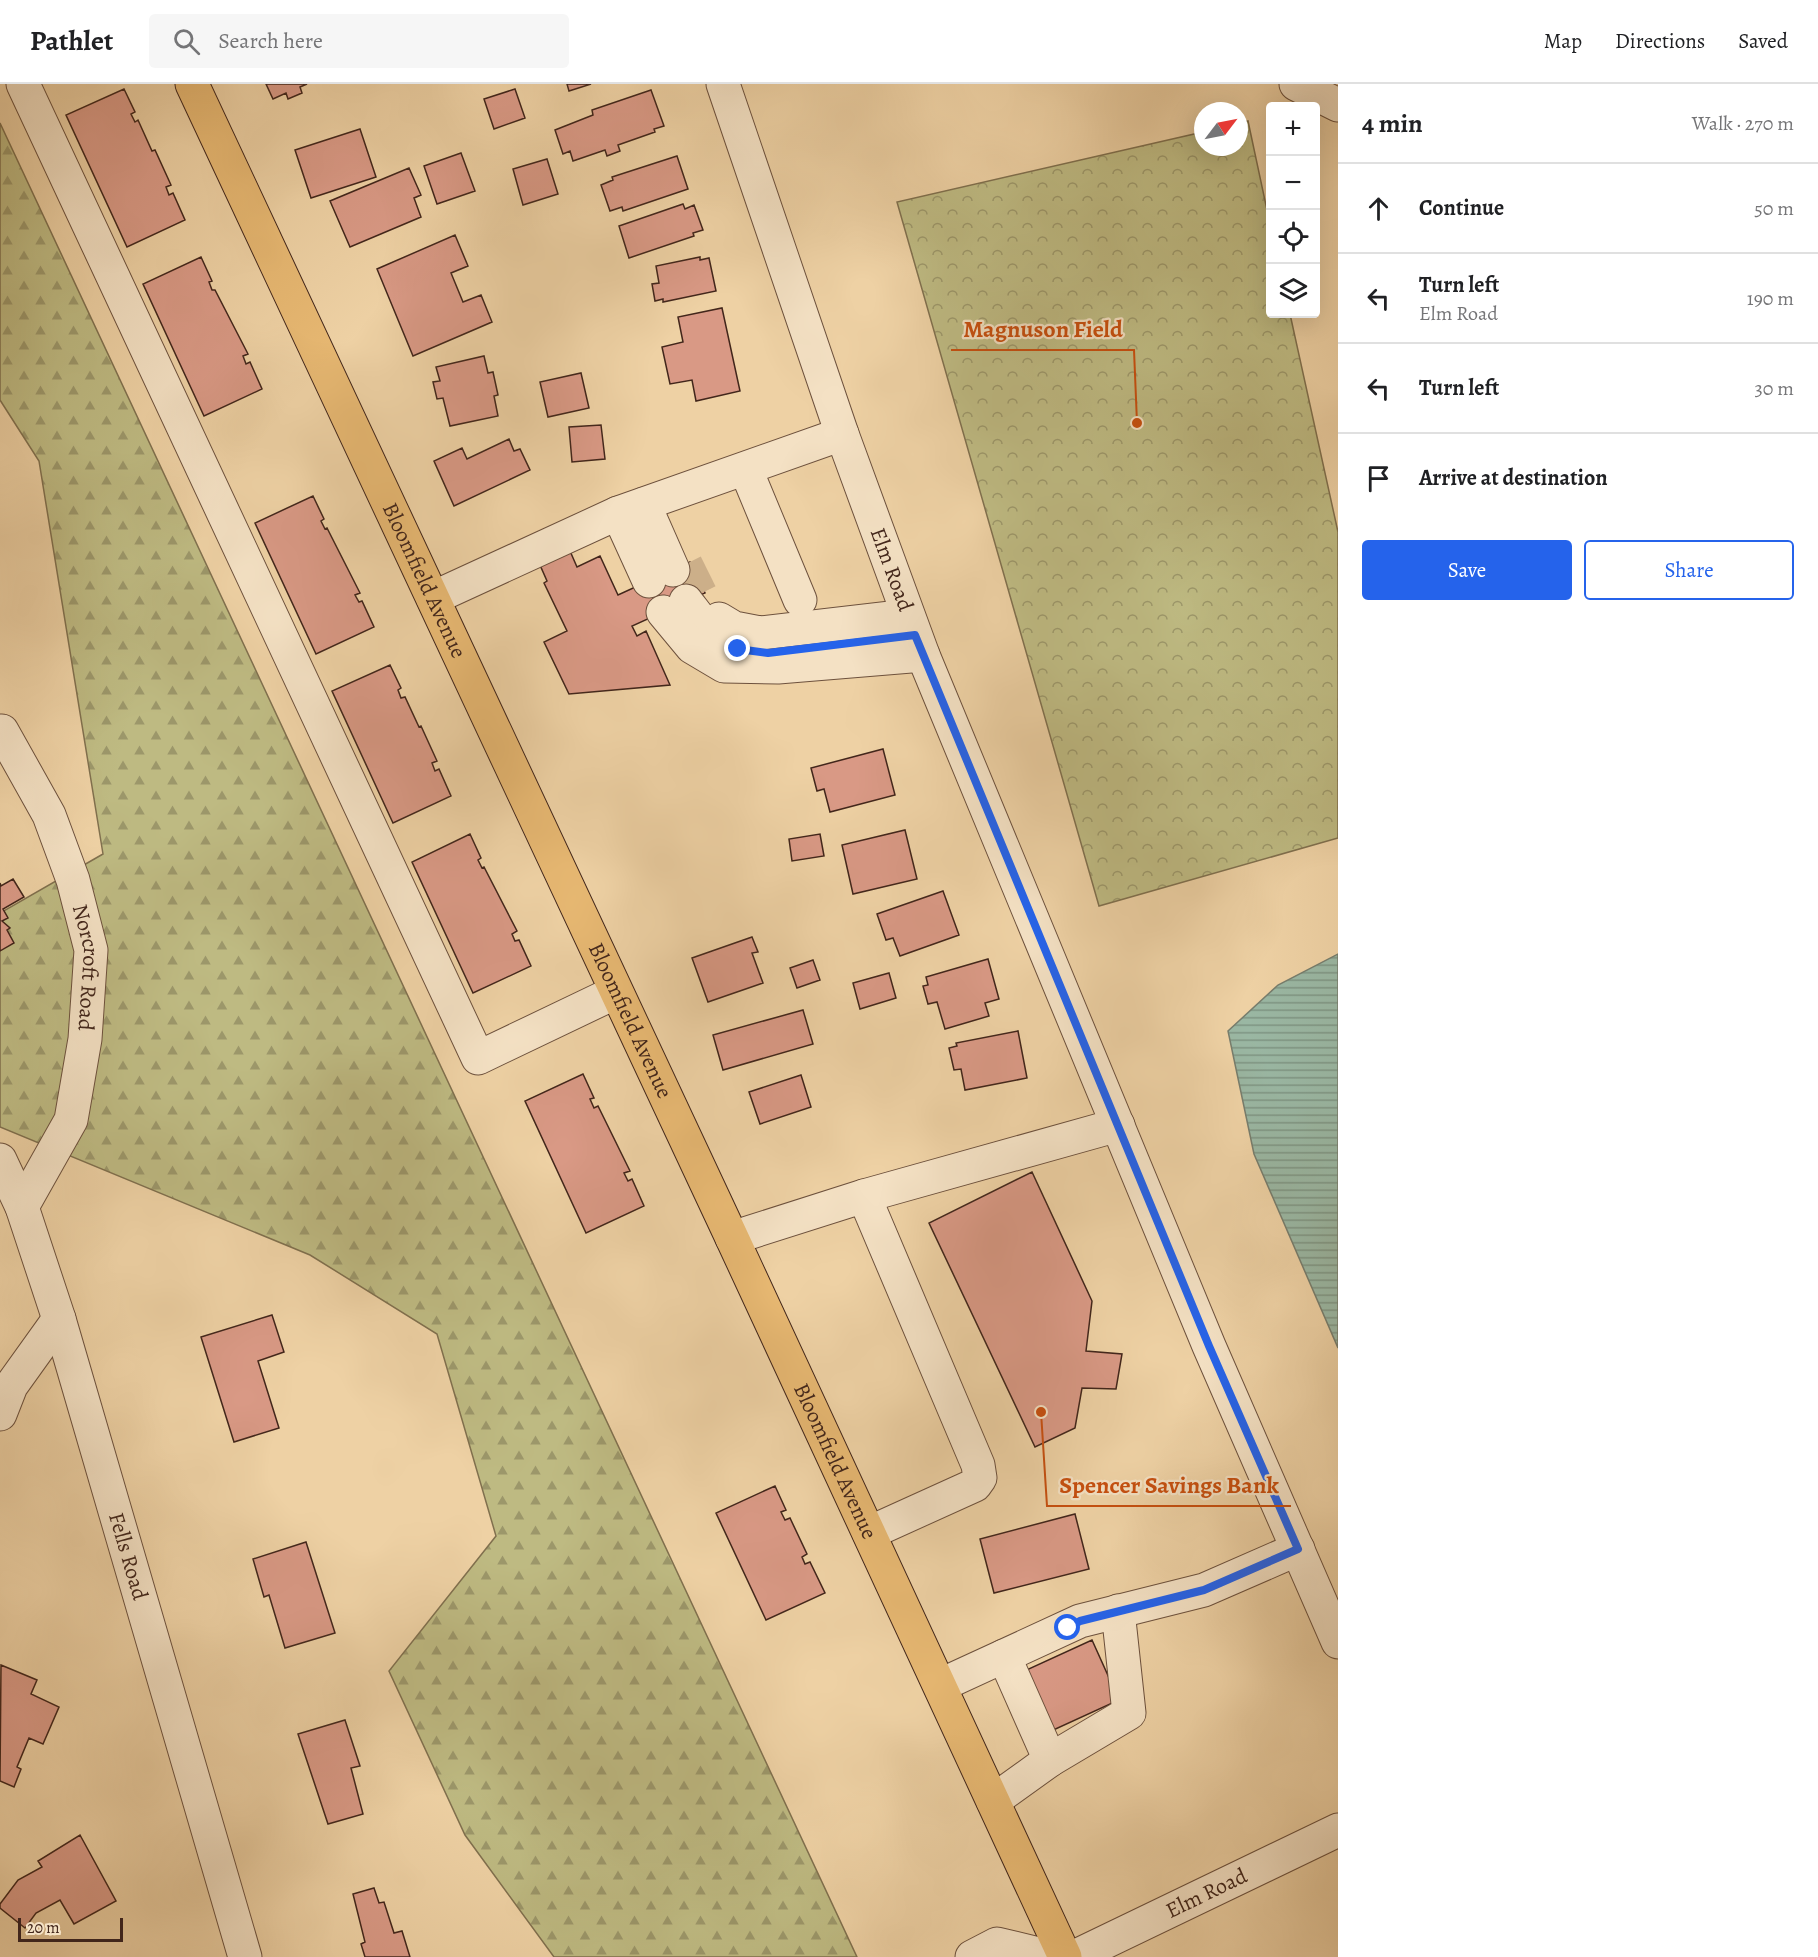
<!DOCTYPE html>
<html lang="en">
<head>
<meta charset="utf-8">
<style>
  :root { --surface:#fff; --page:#f6f6f6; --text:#202124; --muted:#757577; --line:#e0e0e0; --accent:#2563eb }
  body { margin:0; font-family:Alegreya,serif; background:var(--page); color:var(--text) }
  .controls { position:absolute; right:18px; top:18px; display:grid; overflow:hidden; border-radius:6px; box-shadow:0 6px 24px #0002 }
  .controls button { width:54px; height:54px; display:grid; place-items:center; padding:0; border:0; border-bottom:2px solid var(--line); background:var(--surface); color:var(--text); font:30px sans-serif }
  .compass { position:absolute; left:1194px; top:18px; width:54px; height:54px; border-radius:50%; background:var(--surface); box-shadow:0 6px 24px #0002; rotate:58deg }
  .scale { position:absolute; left:18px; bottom:15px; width:105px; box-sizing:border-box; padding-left:6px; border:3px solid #42261b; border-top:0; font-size:16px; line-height:21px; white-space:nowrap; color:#42261b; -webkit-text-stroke:4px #f4e1c4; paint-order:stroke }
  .stop { position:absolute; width:18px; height:18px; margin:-14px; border:4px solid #2563eb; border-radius:50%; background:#fff }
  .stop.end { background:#2563eb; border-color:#fff; box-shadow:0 2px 6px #0008 }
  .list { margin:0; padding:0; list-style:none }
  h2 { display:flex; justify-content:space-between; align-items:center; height:78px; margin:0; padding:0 24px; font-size:26px }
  h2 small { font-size:20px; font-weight:400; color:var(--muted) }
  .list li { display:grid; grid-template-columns:39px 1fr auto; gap:18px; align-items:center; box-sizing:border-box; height:90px; padding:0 24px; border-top:2px solid var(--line) }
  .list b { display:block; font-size:22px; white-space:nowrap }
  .list p { margin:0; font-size:20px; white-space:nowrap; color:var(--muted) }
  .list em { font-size:20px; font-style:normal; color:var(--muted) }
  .actions { display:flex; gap:12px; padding:18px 24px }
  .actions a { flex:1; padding:14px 0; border:2px solid var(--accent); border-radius:6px; text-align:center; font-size:21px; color:var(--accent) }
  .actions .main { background:var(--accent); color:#fff }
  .icon { flex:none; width:33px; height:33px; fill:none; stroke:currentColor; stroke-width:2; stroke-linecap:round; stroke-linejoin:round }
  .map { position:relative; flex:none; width:1338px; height:1873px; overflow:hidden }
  header { display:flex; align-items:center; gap:36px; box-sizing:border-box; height:84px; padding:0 30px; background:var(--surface); border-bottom:2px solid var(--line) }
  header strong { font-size:28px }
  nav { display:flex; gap:33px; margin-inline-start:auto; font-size:21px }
  .search { width:420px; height:54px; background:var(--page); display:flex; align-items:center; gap:15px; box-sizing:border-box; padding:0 21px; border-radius:6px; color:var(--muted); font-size:22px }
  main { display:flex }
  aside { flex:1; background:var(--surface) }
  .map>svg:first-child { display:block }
</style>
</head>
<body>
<header>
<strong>Pathlet</strong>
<div class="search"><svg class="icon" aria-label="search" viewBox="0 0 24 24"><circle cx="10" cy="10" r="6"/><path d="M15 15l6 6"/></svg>Search here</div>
<nav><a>Map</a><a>Directions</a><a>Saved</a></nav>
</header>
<main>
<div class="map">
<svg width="1338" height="1873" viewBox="0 0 1338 1873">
  <defs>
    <pattern id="forest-firs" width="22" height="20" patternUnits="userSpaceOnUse" patternTransform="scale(1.5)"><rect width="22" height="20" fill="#beba82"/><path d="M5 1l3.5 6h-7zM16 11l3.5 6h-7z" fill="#9c976a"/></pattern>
    <pattern id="park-crowns" width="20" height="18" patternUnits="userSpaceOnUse" patternTransform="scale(1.5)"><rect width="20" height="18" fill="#beba82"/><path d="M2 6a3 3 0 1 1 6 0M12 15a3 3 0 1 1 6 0" fill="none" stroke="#9c976a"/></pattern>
    <pattern id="water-rules" width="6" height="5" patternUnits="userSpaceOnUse" patternTransform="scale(1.5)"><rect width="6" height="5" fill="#9ab7a3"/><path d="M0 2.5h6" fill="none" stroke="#7f9584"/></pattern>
  </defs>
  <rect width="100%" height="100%" fill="#eed1a4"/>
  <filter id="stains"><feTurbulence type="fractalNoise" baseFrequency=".00333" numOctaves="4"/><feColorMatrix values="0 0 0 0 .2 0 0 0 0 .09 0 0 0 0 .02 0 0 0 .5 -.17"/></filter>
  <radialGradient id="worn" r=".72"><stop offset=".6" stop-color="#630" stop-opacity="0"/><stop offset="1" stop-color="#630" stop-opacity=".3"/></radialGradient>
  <path fill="url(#forest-firs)" stroke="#80704e" stroke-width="1.5" d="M0 39 857 1873H554L465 1751 389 1587 496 1452 437 1250 310 1171 0 1043V829L103 770 39 377 0 316Z"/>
  <path fill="url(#park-crowns)" stroke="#80704e" stroke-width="1.5" d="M1248 37 1270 140V230H1290L1338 448V754L1099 822 897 118 1203 48V63H1239V39Z"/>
  <path fill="url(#water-rules)" stroke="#777d6d" stroke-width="1.5" d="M1338 870V1264L1254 1070 1228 947 1278 901Z"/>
  <path fill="#d99985" stroke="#42261b" stroke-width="1.5" d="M266 0H307L300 3 302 9 288 15 286 9 273 15Z
    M567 0H591L569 7Z
    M124 5 135 28 131 30 135 38 138 36 152 67 155 66 171 101 166 103 169 111 173 109 185 136 127 163 66 31Z
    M515 5 525 34 494 45 484 15Z
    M651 6 664 42 654 45 655 48 618 61 620 67 607 72 605 66 573 77 570 67 563 70 555 46 593 31 592 26Z
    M360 45 376 93 311 114 295 66Z
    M461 69 475 107 437 120 424 82Z
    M677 72 688 105 623 127 622 123 610 127 601 101 613 96 612 93Z
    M547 75 558 110 523 121 513 85Z
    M409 84 421 111 414 114 421 133 350 163 330 117Z
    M683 120 685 125 694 121 703 146 693 149 694 152 629 174 619 142Z
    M455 151 468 182 451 189 463 218 481 211 492 238 413 272 377 185Z
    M201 173 212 197 209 198 212 206H215L248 270 243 272 246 280 250 278 262 305 204 332 143 200Z
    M700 173V176L709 174 716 207 663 218V215L655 217 652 200 659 199 656 182Z
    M722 224 740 307 696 317 692 296 670 300 662 263 683 258 678 233Z
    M484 272 488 289 493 288 498 311 494 312 498 332 450 342 443 314 437 315 433 298 440 297 436 283Z
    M581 289 589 324 548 333 540 298Z
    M601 341 605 375 572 378 569 343Z
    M509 355 514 367 520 365 530 386 454 422 434 377 462 364 467 375Z
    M313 412 324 435 321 437 325 445 327 444 360 509 355 511 359 518 362 517 374 543 316 570 255 439Z
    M570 467 577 483 600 472 618 511 690 478 705 509 632 542 637 552 646 547 670 601 569 610 544 558 567 547 544 499 547 497 540 481Z
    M390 581 401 604 398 606 401 614 405 613 419 643 421 642 437 677 432 679 435 687 439 685 451 712 393 739 332 607Z
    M883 665 895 711 830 728 824 705 817 707 811 684Z
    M905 746 917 795 853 810 842 761Z
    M470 750 481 774 478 776 482 784 484 783 517 847 512 850 515 857 519 856 531 882 473 909 412 778Z
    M820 750 824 772 792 777 789 755Z
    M13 795 24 813 3 825 8 834 2 837 10 844 7 846 14 859 0 867V799L1 802Z
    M943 807 959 851 900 872 893 854 886 856 877 830Z
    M752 853 758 868 752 869 763 899 708 918 692 874Z
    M988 875 999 915 985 919 989 932 945 945 937 918 928 920 923 902 928 901 926 893Z
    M813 876 820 896 797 904 790 884Z
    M889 889 896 914 860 925 853 899Z
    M803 926 813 960 723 986 713 951Z
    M1018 947 1027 994 965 1006 961 985 954 986 949 964 957 962 956 959Z
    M583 990 594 1014 590 1015 594 1024 598 1022 630 1087 624 1089 628 1097 632 1095 644 1122 586 1149 525 1017Z
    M801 991 811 1023 760 1040 749 1008Z
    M1032 1088 1092 1217 1086 1267 1122 1270 1116 1305 1082 1304 1075 1344 1035 1363 929 1139Z
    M272 1231 284 1268 258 1277 279 1344 234 1358 201 1253Z
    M775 1402 786 1426 781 1428 785 1436 790 1434 807 1470 802 1473 805 1480 810 1478 825 1509 766 1536 716 1429Z
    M1075 1430 1089 1485 994 1509 980 1455Z
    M306 1458 335 1549 285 1564 269 1511 264 1513 253 1475Z
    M1092 1556 1119 1616 1049 1648 1022 1588Z
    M1 1581 37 1596 31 1610 59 1623 43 1660 29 1654 17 1683 21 1685 14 1703 0 1697Z
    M345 1636 360 1682 351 1684 363 1730 328 1740 298 1650Z
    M80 1751 116 1817 74 1840 60 1816 36 1829 25 1844 0 1824V1820L18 1796 42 1783 38 1777Z
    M374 1804 379 1819 384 1818 394 1849 402 1847 410 1873H365L361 1860 365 1858 353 1810Z"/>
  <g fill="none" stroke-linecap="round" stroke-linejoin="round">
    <path stroke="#ccaf89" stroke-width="33" stroke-dasharray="33 16" stroke-linecap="butt" d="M686 480 701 510"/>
    <defs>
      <g id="minor">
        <path d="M23 0 478 974 616 908"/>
        <path id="s1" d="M723 0 842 350 923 571 1209 1262 1338 1558"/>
        <path d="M1296 0 1338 21"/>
        <path d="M746 386 800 516"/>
        <path d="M644 420 673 486"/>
        <path d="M618 429 649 497"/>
        <path d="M433 514 618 429 842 350"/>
        <path d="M686 517C703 539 717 563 746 566"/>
        <path d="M663 528 692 563 724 582 778 583 923 571"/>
        <path d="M719 535 734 544 760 549 908 532"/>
        <path id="s2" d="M2 647 49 731 73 796 91 866 85 955 71 1036 22 1123"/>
        <path id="s3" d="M0 1076 22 1123 59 1235 245 1873"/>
        <path d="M864 1112 978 1381 980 1394 975 1401 869 1449"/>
        <path d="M732 1154 864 1112 1118 1041"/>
        <path d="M0 1330 11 1302 59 1235"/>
        <path d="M1004 1572 1050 1676"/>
        <path d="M941 1601 1080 1537 1204 1506 1298 1465"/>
        <path d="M993 1717 1050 1676 1129 1629 1118 1527"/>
        <path d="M972 1873 997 1860 1051 1873"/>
        <path id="s4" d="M1074 1873 1338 1746"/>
      </g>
      <g id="major">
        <path id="s5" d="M192 0 732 1154 1065 1873"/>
      </g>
    </defs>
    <use href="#minor" stroke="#6d513d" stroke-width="35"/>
    <use href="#major" stroke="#42261b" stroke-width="35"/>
    <use href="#minor" stroke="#f4e1c4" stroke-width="33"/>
    <use href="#major" stroke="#e7b872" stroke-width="33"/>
  </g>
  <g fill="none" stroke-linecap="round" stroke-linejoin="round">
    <path stroke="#2563eb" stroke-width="8" d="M738 565 768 569 915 551 1209 1262 1298 1465 1204 1506 1080 1537 1068 1544"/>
  </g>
  <g text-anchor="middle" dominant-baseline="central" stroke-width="4.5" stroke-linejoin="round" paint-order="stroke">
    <g font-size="22" fill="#42261b" stroke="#f4e1c4">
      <text stroke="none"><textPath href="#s1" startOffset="514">Elm Road</textPath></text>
      <text stroke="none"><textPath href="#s5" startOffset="548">Bloomfield Avenue</textPath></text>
      <text stroke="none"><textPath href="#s2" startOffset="255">Norcroft Road</textPath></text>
      <text stroke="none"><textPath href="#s5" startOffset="1034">Bloomfield Avenue</textPath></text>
      <text stroke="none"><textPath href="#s5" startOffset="1520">Bloomfield Avenue</textPath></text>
      <text stroke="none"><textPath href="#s3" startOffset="417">Fells Road</textPath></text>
      <text stroke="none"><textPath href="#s4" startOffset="147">Elm Road</textPath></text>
    </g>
  </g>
  <path fill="none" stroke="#c74f0f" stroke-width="2" d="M1137 339L1134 266H951M1041 1328L1047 1422H1291"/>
  <g fill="#c74f0f" stroke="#f4e1c4" stroke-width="2">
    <circle cx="1137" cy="339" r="6"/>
    <circle cx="1041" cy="1328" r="6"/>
  </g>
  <g font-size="24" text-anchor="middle" font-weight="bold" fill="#c74f0f" stroke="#f4e1c4" stroke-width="4.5" stroke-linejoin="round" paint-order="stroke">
    <text x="1043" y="253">Magnuson Field</text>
    <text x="1169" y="1409">Spencer Savings Bank</text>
  </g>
  <rect width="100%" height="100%" filter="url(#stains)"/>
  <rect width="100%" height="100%" fill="url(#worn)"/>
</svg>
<div class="controls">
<button>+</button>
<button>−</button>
<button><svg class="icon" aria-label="locate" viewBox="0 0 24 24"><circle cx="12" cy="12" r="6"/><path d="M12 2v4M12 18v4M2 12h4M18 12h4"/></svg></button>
<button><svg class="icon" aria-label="layers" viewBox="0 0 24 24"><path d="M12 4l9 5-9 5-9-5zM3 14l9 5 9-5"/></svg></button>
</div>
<svg class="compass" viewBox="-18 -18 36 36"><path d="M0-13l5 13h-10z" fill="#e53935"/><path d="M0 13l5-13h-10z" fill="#757577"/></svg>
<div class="scale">20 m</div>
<div class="stop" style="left:1068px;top:1544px"></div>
<div class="stop end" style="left:738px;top:565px"></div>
</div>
<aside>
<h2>4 min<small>Walk · 270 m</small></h2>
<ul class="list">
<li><svg class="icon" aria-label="ahead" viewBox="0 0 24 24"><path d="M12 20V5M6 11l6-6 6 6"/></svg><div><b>Continue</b></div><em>50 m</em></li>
<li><svg class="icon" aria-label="left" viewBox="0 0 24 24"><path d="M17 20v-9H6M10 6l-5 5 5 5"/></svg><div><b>Turn left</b><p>Elm Road</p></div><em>190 m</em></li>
<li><svg class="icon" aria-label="left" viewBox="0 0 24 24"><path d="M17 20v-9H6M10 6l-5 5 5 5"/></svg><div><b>Turn left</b></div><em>30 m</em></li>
<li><svg class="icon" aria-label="arrive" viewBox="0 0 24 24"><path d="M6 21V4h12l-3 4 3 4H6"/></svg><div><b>Arrive at destination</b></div></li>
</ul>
<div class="actions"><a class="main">Save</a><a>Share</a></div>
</aside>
</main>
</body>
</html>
